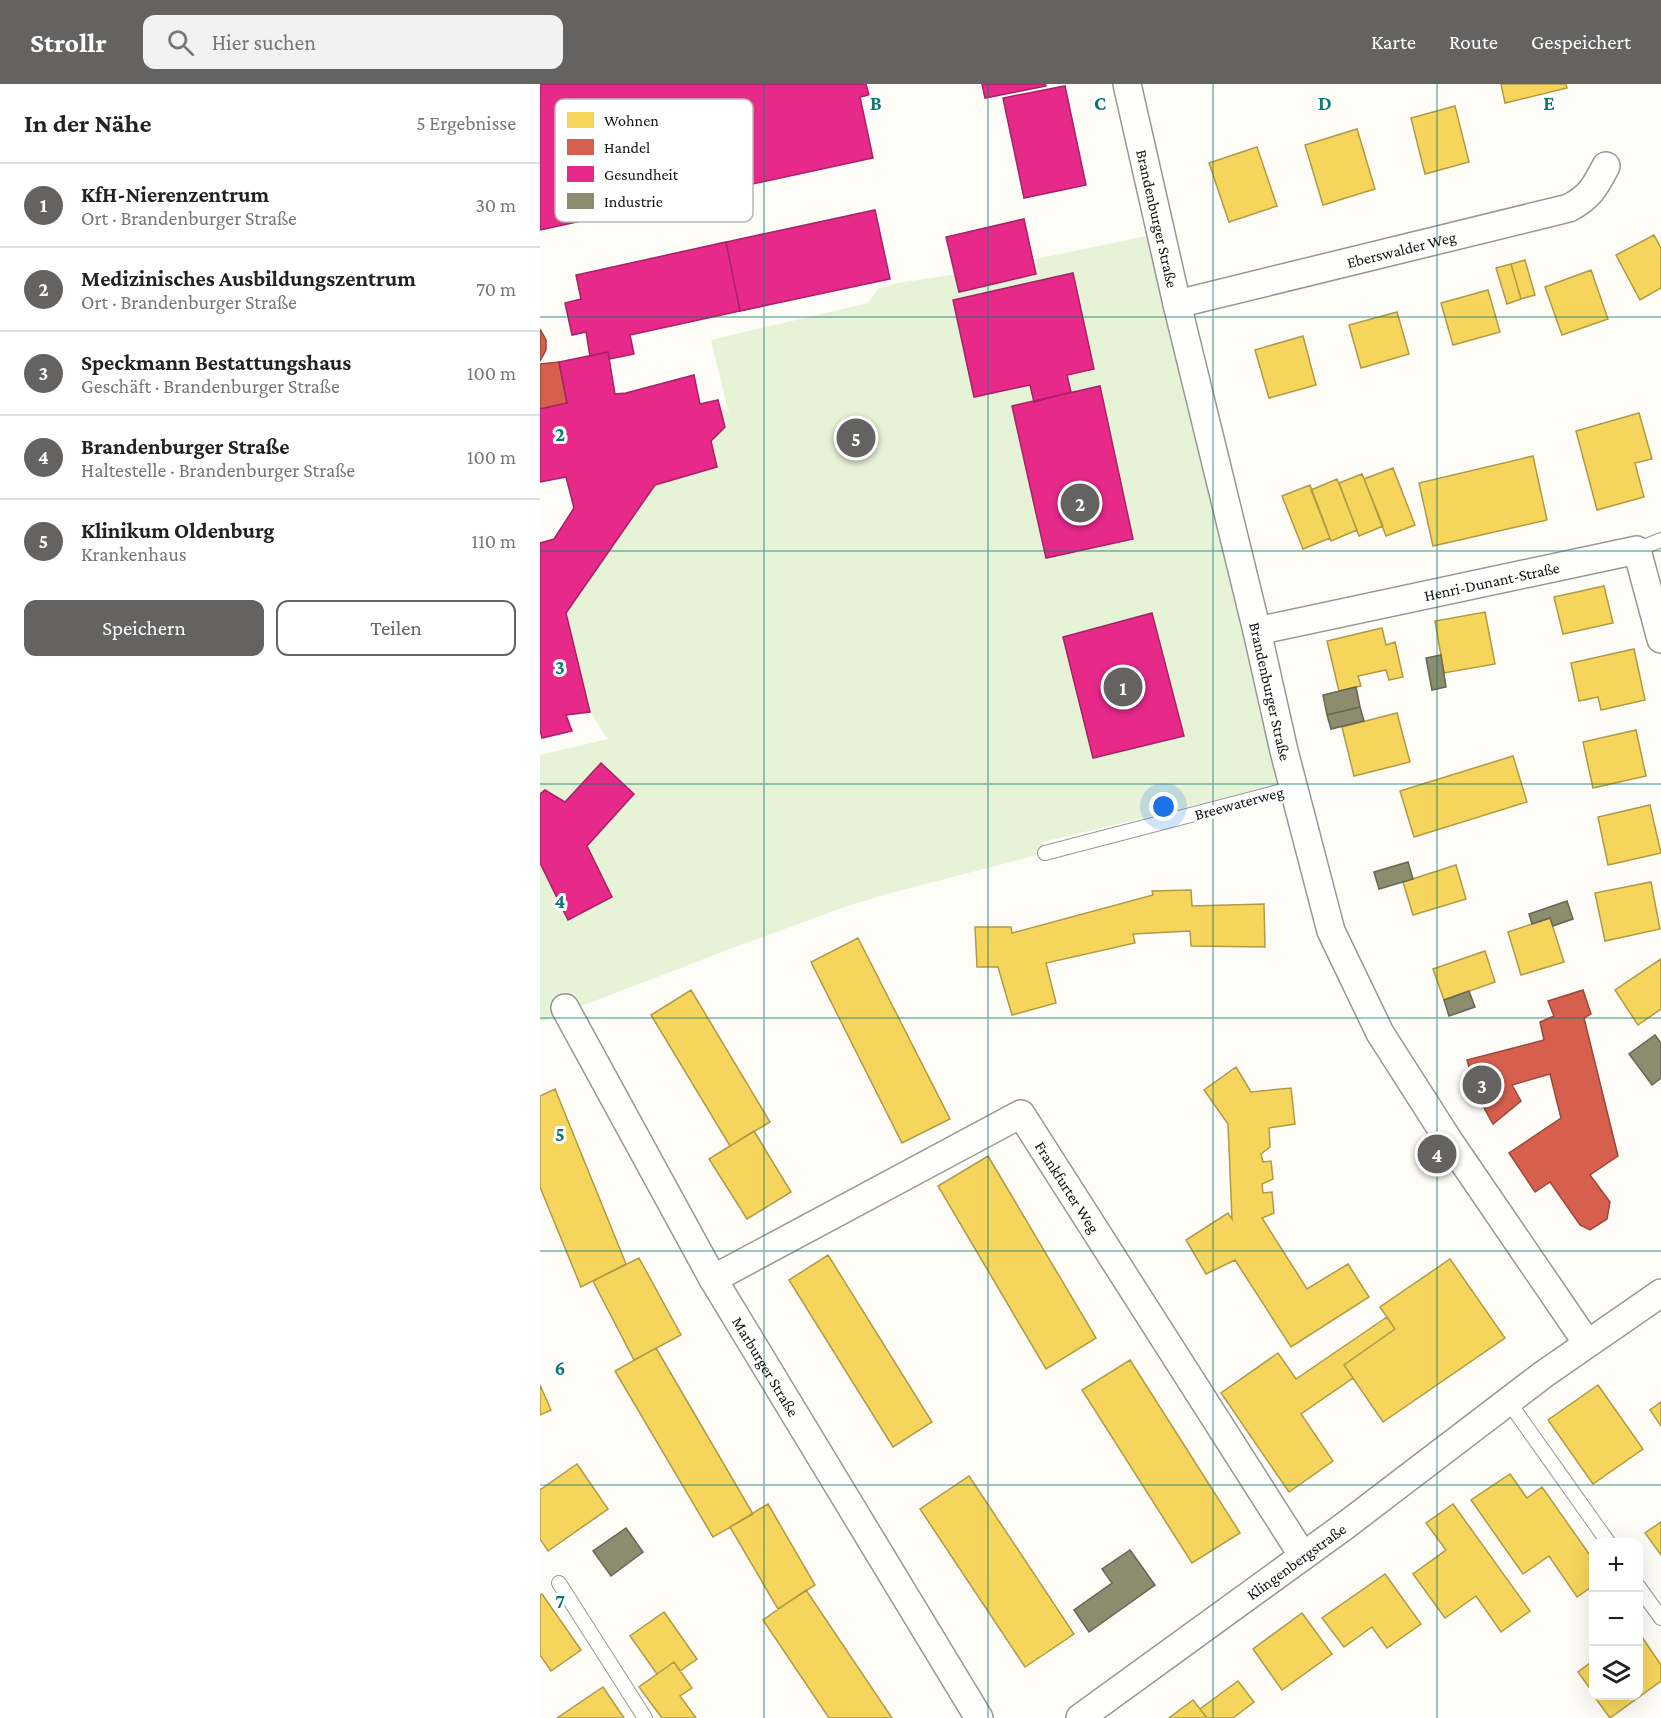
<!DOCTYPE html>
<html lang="de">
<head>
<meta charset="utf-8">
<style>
  :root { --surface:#fff; --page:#f2f2f2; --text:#222; --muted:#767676; --line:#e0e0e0; --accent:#646362 }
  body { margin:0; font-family:"Crimson Pro",serif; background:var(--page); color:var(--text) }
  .controls { position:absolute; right:18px; bottom:18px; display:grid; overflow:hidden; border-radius:12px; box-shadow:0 6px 24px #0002 }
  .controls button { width:54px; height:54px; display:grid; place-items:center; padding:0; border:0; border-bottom:2px solid var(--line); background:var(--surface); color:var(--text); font:30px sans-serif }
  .you { position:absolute; left:624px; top:723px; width:21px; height:21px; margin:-15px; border:4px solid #fff; border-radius:50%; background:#1a73e8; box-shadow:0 0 0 9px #1a73e833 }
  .badge { display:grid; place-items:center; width:39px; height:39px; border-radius:50%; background:var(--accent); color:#fff; font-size:20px; font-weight:700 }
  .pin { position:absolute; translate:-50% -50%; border:3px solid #fff; box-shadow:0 2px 6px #0006 }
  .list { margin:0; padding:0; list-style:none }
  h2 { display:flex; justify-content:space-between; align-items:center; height:78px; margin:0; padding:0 24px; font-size:26px }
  h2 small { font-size:20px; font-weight:400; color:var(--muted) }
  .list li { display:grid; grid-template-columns:39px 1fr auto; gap:18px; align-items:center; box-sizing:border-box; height:84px; padding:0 24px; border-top:2px solid var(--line) }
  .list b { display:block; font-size:22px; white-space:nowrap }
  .list p { margin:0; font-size:20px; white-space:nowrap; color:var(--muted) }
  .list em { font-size:20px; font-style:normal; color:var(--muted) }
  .actions { display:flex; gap:12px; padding:18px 24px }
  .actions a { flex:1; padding:14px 0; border:2px solid var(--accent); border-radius:12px; text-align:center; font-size:21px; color:var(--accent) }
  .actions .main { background:var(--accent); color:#fff }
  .icon { flex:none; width:33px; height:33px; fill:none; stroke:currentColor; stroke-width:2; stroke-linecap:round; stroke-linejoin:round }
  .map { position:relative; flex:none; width:1121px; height:1634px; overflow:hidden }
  header { display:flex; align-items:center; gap:36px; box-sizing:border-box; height:84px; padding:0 30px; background:var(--accent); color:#fff }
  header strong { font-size:28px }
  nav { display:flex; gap:33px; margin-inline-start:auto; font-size:21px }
  .search { width:420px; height:54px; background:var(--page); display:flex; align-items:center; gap:15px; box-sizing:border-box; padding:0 21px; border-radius:12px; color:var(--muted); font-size:22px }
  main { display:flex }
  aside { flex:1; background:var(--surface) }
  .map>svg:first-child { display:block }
</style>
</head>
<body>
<header>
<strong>Strollr</strong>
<div class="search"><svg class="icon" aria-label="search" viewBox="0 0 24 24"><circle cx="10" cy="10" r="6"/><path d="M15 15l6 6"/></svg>Hier suchen</div>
<nav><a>Karte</a><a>Route</a><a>Gespeichert</a></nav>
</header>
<main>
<aside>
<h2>In der Nähe<small>5 Ergebnisse</small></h2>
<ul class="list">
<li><span class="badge">1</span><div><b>KfH-Nierenzentrum</b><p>Ort · Brandenburger Straße</p></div><em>30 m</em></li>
<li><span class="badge">2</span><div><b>Medizinisches Ausbildungszentrum</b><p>Ort · Brandenburger Straße</p></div><em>70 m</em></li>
<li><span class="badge">3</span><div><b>Speckmann Bestattungshaus</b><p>Geschäft · Brandenburger Straße</p></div><em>100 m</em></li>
<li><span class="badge">4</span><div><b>Brandenburger Straße</b><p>Haltestelle · Brandenburger Straße</p></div><em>100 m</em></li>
<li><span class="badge">5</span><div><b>Klinikum Oldenburg</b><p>Krankenhaus</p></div><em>110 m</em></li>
</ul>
<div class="actions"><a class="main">Speichern</a><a>Teilen</a></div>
</aside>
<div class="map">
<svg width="1121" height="1634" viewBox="0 0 1121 1634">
  <rect width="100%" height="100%" fill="#fdfcf7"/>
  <path fill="#e7f3d7" d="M621 149 743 700 503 758 505 769 347 810 301 824 182 868 0 938V671L68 655 50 628 26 529 115 401 177 383 171 357 185 343 179 320 189 330 171 256 328 219 338 205 358 199 438 187Z"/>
  <path fill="#f6d55c" stroke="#b19a46" stroke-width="1.5" d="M961 0H1026L1027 4 965 19Z
    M915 22 929 78 885 90 871 34Z
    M817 45 835 105 783 121 765 61Z
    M717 63 737 122 689 138 669 79Z
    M1114 151 1121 164V204L1100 216 1076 171Z
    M985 176 995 211 981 215 971 180Z
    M971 180 981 215 967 220 956 184Z
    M1051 186 1068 235 1022 251 1005 203Z
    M948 206 960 248 913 261 901 219Z
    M857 228 869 270 821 284 809 241Z
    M763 252 776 301 729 314 715 266Z
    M1099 329 1112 375 1095 379 1104 413 1057 426 1036 347Z
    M993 372 1007 436 893 462 879 399Z
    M853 384 875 441 846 452 824 395Z
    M822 390 843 442 819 452 799 399Z
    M797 395 817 446 791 457 771 406Z
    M770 401 790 454 763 465 742 412Z
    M1064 502 1073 539 1023 550 1014 513Z
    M945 528 955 580 904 589 895 537Z
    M842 544 846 561 855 558 863 593 849 596 846 586 818 592 821 602 799 607 787 557Z
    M1094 565 1105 616 1061 626 1058 613 1039 617 1031 579Z
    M857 629 870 678 814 692 802 643Z
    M1096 646 1106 692 1053 704 1043 658Z
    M973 672 987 718 874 753 860 707Z
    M1110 721 1121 769 1068 781 1058 733Z
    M916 781 926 815 873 831 863 798Z
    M1111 798 1120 845 1065 857 1055 809Z
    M651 806 652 822 724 820 725 863 651 862 650 847 593 850 595 859 506 879 516 919 472 931 458 883H437L435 843H471L472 849 613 811 612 807Z
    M1010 834 1024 878 981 891 968 848Z
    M318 854 410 1035 362 1059 271 878Z
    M945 867 955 898 904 916 893 885Z
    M1121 875V925L1098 941 1075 906Z
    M151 906 230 1038 190 1062 111 931Z
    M696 983 711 1008 751 1004 755 1040 729 1044 730 1063 721 1070 723 1078 731 1077 733 1095 722 1100 723 1109 732 1108 734 1129 722 1134 767 1205 808 1180 829 1213 751 1263 695 1176 666 1190 646 1156 688 1129 692 1135 688 1040 664 1006Z
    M15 1005 86 1180 41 1203 0 1103V1012Z
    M214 1047 251 1108 207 1135 169 1075Z
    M448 1072 556 1254 506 1285 398 1102Z
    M288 1171 392 1338 353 1363 249 1196Z
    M99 1174 141 1251 94 1276 53 1197Z
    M910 1175 965 1254 843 1338 804 1281 855 1245 840 1223Z
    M847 1233 855 1245 804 1281 813 1294 761 1330 793 1377 749 1408 681 1309 738 1269 756 1295Z
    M116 1264 213 1430 173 1453 75 1287Z
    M590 1276 700 1449 652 1479 542 1306Z
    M0 1301 11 1326 0 1331Z
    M1058 1301 1103 1365 1053 1400 1008 1336Z
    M1121 1318V1342L1110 1326Z
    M37 1380 68 1425 8 1467 0 1455V1406Z
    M970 1390 987 1414 1002 1403 1054 1477V1501L1037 1513 1009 1472 983 1490 931 1416Z
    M429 1392 534 1550 485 1583 380 1425Z
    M228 1420 275 1501 238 1525 190 1443Z
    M913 1420 990 1527 961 1548 936 1512 905 1534 873 1490 906 1466 886 1439Z
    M1121 1438V1471L1105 1449Z
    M845 1490 881 1540 847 1564 832 1543 804 1563 782 1534Z
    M266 1506 352 1634H289L223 1536Z
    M2 1510 41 1566 11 1587 0 1571V1511Z
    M124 1528 157 1575 140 1587 134 1578 117 1590 90 1552Z
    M762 1529 792 1570 742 1606 713 1565Z
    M1102 1553 1121 1581V1597L1070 1634 1054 1612H1098V1555Z
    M1054 1576V1610L1038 1588Z
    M134 1578 152 1604 140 1612 156 1634H122L99 1603Z
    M698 1597 714 1618 693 1634H667L660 1625Z
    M63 1603 84 1634H17Z
    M653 1616 667 1634H629Z"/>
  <path fill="#d6604d" stroke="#9b483b" stroke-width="1.5" d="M0 245 6 256V266L0 277Z
    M19 278 27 319 0 325V280Z
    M1043 906 1051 930 1044 934 1078 1072 1050 1091 1070 1118 1067 1135 1050 1146 1040 1141 1010 1098 995 1108 969 1069 1021 1034 1010 990 972 1001 981 1017 953 1040 937 1011 927 976 1004 956 1000 938 1014 932 1008 917Z"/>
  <path fill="#e7298a" stroke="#a72266" stroke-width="1.5" d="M0 0H326L329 11 320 13 333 74 0 146Z
    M442 0H505L506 2 445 14Z
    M525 2 546 101 484 114 463 14Z
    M335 126 350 195 200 227 186 158Z
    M484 135 496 190 419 208 406 153Z
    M186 158 200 227 90 251 94 270 69 275 68 268 50 272 46 248 32 251 25 219 41 215 36 191Z
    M533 189 554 285 527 291 531 308 494 318 490 301 434 313 413 216Z
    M68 268 75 310 86 309 154 291 160 320 178 316 185 343 171 357 177 383 115 401 26 529 50 628 26 631 32 647 2 654 0 646V459L14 455 34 424 26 393 0 398V325L27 319 19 278Z
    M560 302 593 455 506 474 472 322Z
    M612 529 644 652 553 674 523 553Z
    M61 679 94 710 47 762 72 813 28 836 0 779V710L5 706 25 718Z"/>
  <path fill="#8c8c6e" stroke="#676752" stroke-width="1.5" d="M901 571 906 603 892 606 886 574Z
    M816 603 820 623 787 631 783 611Z
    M820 623 824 637 791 645 787 631Z
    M868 778 873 795 839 805 834 788Z
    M1027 817 1033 835 1013 842 1010 834 992 840 989 830Z
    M929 907 935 923 909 932 904 916Z
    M1115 951 1121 959V994L1112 1001 1089 970Z
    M86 1444 103 1468 71 1492 53 1467Z
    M590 1466 615 1501 549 1548 534 1526 572 1499 562 1485Z"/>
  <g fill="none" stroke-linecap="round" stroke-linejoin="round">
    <defs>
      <path id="lane" d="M1097 466 1121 456
        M505 769 754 704
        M968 1317 1068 1458
        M19 1499 105 1634
        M1098 1502 1121 1534"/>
      <g id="street">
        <path id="s1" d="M587 0 637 220 717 547 744 667 791 847 840 949 909 1057 1047 1259"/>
        <path id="s2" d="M637 220 1029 124C1050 113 1055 103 1066 82"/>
        <path id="s3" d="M717 547 1097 466 1121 555"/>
        <path id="s4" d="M25 924 173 1195 439 1634"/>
        <path id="s5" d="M173 1195 481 1030 763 1472"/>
        <path id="s6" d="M540 1634 806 1441 1004 1290 1121 1209"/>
      </g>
    </defs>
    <use href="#lane" stroke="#979795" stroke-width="16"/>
    <use href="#street" stroke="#979795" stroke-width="30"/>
    <use href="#lane" stroke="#fffffe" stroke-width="14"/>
    <use href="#street" stroke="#fffffe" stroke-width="27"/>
  </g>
  <path fill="none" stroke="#0f766e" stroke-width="1.5" stroke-opacity="0.55" d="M224 0V1634M448 0V1634M673 0V1634M897 0V1634M0 233H1121M0 467H1121M0 700H1121M0 934H1121M0 1167H1121M0 1401H1121"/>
  <g text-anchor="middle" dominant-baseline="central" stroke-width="6" stroke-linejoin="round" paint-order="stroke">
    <g font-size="16" fill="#111" stroke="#fff">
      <text stroke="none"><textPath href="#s1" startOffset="138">Brandenburger Straße</textPath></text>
      <text stroke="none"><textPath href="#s2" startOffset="231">Eberswalder Weg</textPath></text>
      <text stroke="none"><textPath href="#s3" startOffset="240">Henri-Dunant-Straße</textPath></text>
      <text stroke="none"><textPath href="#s1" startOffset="624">Brandenburger Straße</textPath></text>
      <text transform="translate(699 719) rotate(-15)">Breewaterweg</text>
      <text stroke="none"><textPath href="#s5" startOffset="436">Frankfurter Weg</textPath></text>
      <text stroke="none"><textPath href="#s4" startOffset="411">Marburger Straße</textPath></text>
      <text stroke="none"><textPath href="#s6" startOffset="267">Klingenbergstraße</textPath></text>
    </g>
  </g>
  <rect x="15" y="15" width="198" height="123" rx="9" fill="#fff" stroke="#b8b8b8" stroke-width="1.5"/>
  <rect x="27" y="28" width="27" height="16" fill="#f6d55c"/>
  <rect x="27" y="55" width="27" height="16" fill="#d6604d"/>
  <rect x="27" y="82" width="27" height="16" fill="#e7298a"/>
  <rect x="27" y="109" width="27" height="16" fill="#8c8c6e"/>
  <g font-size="16" fill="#111">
    <text x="64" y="42">Wohnen</text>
    <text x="64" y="69">Handel</text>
    <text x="64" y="96">Gesundheit</text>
    <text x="64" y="123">Industrie</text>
  </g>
  <g font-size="20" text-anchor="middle" font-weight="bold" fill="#0f766e" stroke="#fff" stroke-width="6" stroke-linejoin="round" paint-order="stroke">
    <text x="336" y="26">B</text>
    <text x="560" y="26">C</text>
    <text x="785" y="26">D</text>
    <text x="1009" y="26">E</text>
    <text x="20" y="357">2</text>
    <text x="20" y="590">3</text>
    <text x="20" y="824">4</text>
    <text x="20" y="1057">5</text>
    <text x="20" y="1291">6</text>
    <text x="20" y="1524">7</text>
  </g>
</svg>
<div class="controls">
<button>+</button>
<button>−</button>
<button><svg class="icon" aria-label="layers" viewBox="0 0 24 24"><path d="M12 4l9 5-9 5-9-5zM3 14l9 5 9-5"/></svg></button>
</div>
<div class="you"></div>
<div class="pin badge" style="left:583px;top:603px">1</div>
<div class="pin badge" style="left:540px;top:419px">2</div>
<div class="pin badge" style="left:942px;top:1001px">3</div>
<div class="pin badge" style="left:897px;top:1070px">4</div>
<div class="pin badge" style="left:316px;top:354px">5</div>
</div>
</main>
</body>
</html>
